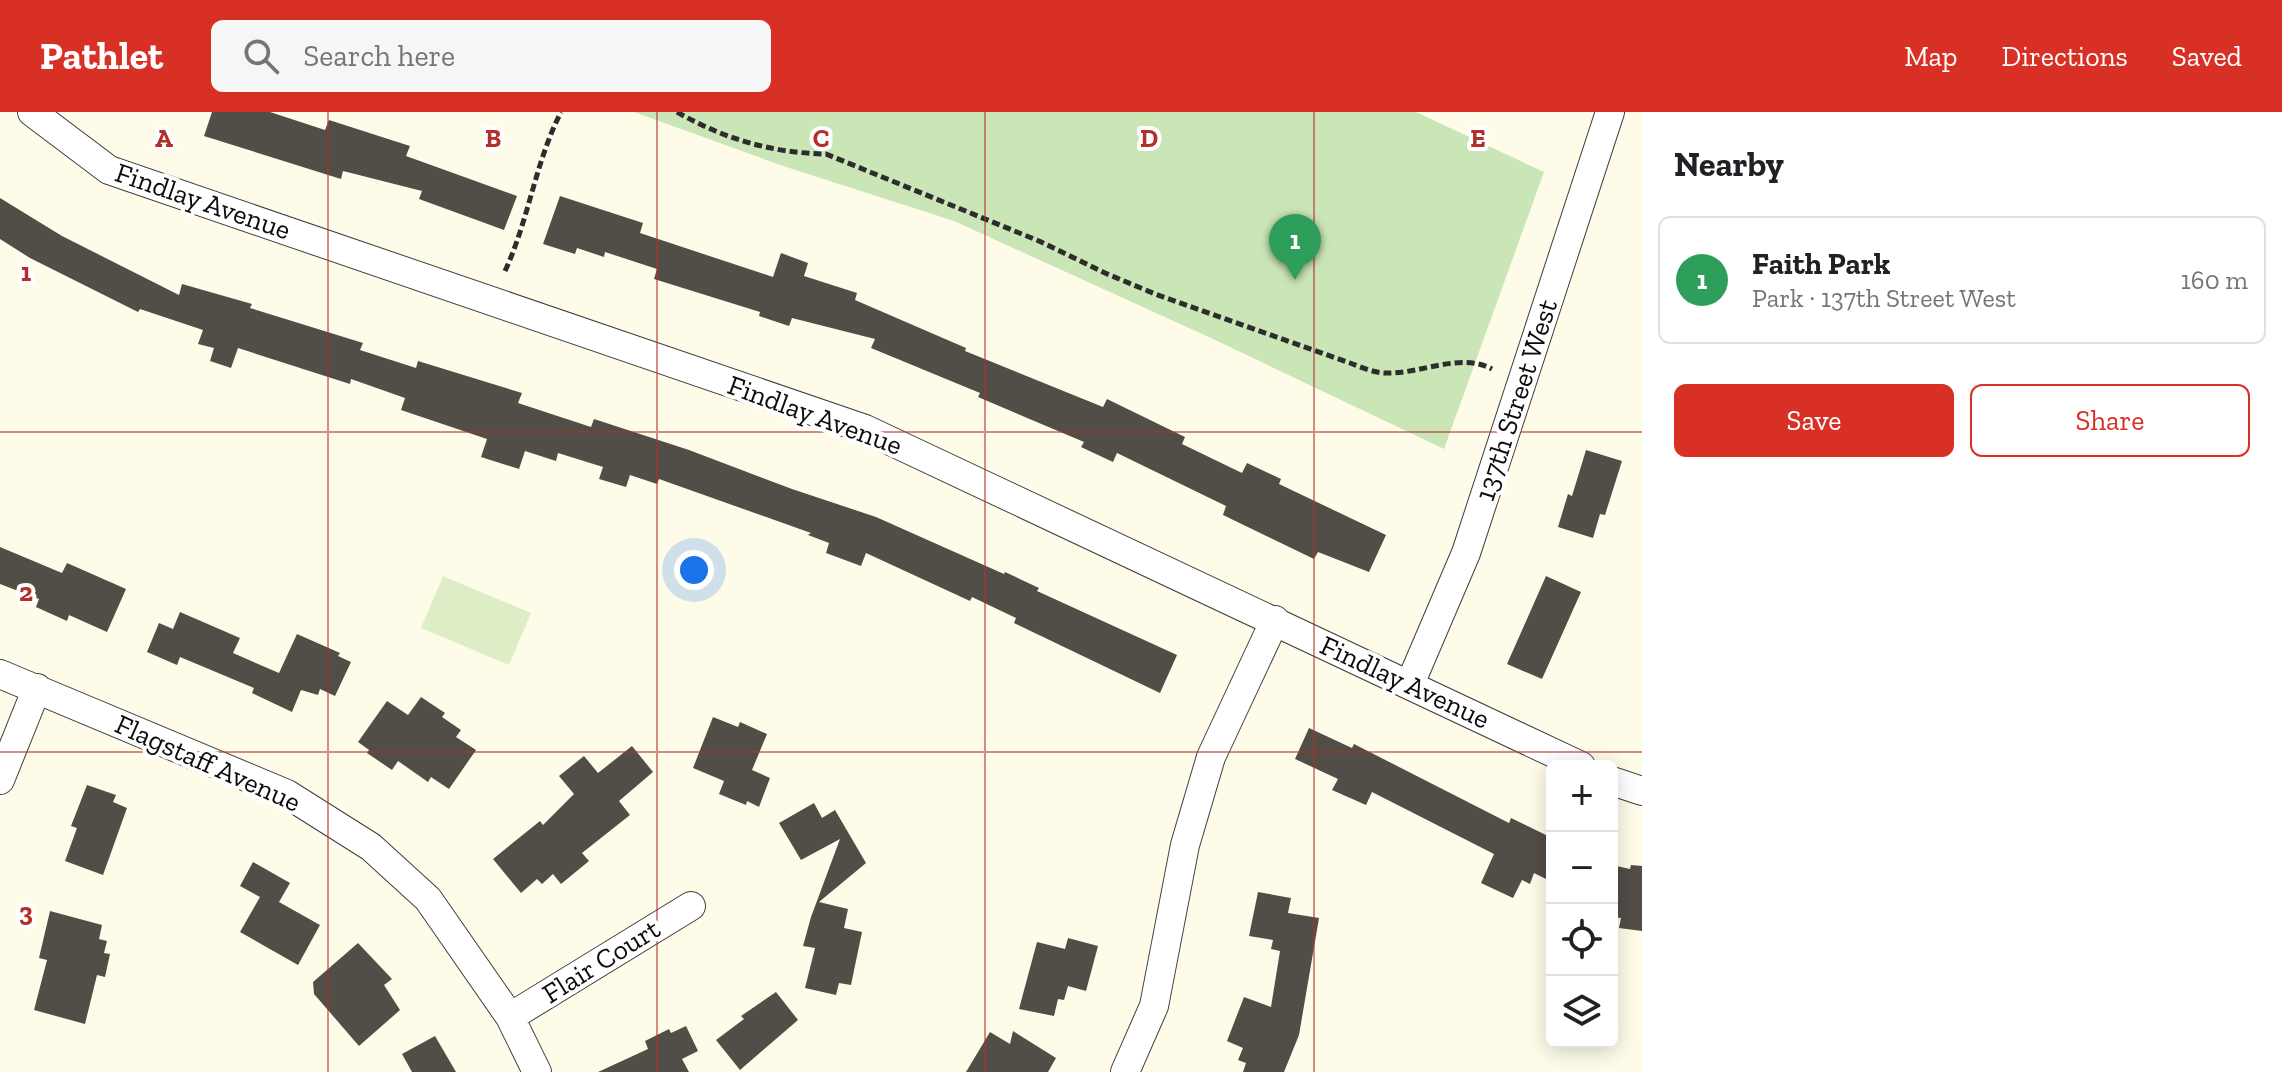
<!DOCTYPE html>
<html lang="en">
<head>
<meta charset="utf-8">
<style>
  :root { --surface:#fff; --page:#f6f6f6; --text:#202124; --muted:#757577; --line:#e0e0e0; --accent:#d93025 }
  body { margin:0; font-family:"Zilla Slab",serif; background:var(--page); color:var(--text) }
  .controls { position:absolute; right:24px; bottom:24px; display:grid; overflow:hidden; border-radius:12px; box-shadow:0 4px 20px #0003 }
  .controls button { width:72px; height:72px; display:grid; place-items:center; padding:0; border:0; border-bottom:2px solid var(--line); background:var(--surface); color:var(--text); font:40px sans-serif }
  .you { position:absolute; left:694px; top:458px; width:28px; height:28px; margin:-20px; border:6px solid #fff; border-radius:50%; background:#1a73e8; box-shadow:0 0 0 12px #1a73e833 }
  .badge { display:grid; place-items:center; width:52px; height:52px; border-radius:50%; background:var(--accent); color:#fff; font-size:26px; font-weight:700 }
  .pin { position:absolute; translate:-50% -66px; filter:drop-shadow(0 2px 4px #0008) }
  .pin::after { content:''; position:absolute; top:42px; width:28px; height:24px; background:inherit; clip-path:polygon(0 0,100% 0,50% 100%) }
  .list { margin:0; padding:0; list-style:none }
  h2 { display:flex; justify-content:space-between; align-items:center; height:104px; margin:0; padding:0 32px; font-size:34px }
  h2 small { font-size:26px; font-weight:400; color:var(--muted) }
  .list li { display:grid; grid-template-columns:52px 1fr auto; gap:24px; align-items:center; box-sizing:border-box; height:128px; margin:0 16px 16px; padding:0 16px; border:2px solid var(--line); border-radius:12px }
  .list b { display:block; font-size:30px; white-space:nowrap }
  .list p { margin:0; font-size:26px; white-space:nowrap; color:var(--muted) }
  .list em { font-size:26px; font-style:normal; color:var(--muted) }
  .actions { display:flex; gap:16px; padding:24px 32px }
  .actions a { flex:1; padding:18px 0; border:2px solid var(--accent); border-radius:12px; text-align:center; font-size:28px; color:var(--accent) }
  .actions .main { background:var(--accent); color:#fff }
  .icon { flex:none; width:44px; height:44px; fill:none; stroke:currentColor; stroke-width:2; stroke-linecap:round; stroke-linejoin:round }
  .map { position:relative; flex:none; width:1642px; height:960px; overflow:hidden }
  header { display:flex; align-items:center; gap:48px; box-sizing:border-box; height:112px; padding:0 40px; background:var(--accent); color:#fff }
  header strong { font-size:38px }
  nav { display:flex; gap:44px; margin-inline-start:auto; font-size:28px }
  .search { width:560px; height:72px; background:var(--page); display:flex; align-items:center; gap:20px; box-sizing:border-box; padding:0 28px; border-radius:12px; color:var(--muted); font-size:30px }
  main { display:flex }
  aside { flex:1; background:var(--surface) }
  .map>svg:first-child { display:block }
</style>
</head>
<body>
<header>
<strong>Pathlet</strong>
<div class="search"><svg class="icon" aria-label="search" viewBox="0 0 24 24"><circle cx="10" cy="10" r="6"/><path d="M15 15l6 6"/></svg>Search here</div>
<nav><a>Map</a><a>Directions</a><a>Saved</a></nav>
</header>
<main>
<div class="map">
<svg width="1642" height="960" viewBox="0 0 1642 960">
  <rect width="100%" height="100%" fill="#fefce9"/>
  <path fill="#cbe6b6" d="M634 0H1416L1544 60 1444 337 1213 227 954 109 783 54Z"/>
  <path fill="#ddeec7" d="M443 464 531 501 509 553 421 516Z"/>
  <path fill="#534d48" d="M212 0H270L325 18 329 8 410 34 406 44 517 84 504 118 419 87 422 79 343 59 341 67 204 24Z
    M560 84 643 111 640 121 773 165 781 141 808 151 804 164 857 181 855 188 966 236 965 239 1103 295 1107 287 1185 325 1182 332 1242 361 1247 351 1281 367 1279 372 1386 423 1369 460 1318 440 1314 447 1223 403 1226 394 1117 341 1113 350 1081 335 1084 330 978 285 980 281 871 236 875 227 792 206 789 214 759 204 760 200 654 167 657 157 605 140 604 145 577 136 575 142 543 132Z
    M0 86 62 124 179 183 182 172 252 192 250 196 363 231 360 238 416 256 418 249 522 281 518 291 591 315 594 307 689 338 792 377 876 405 1004 462 1005 460 1039 476 1037 479 1177 543 1160 581 1014 511 1016 506 972 485 970 489 866 441 861 454 826 441 829 431 808 423 811 421 659 367 657 372 630 363 626 375 599 367 603 355 558 341 556 349 525 339 519 357 481 345 487 327 401 298 405 286 351 267 350 272 238 236 231 256 210 249 214 236 198 232 203 218 140 197 138 200 30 146 0 127Z
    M1586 338 1622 349 1605 403 1600 402 1593 426 1558 415 1568 382 1572 384Z
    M0 435 62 461 67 451 126 477 107 520 69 503 67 509 36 495 39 487 0 472Z
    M1546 464 1581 480 1542 567 1507 552Z
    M180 500 240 526 233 541 279 561 297 522 340 541 338 544 351 550 335 584 320 577 318 583 301 578 292 600 252 581 254 576 180 545 177 553 147 540 159 511 173 517Z
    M421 585 445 601 442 605 461 618 456 625 476 638 449 677 431 665 428 670 398 649 392 658 367 641 369 638 358 630 387 589 408 603Z
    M713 605 738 615 740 610 767 622 752 658 770 666 759 695 747 689 746 693 719 682 724 669 693 656Z
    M1309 616 1352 636 1354 632 1509 711 1511 706 1552 726V770L1534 761 1530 772 1522 768 1513 786 1481 771 1494 742 1372 680 1366 693 1332 678 1338 667 1295 647Z
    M632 634 653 660 619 689 630 703 582 741 589 749 561 772 553 762 542 772 537 767 521 781 493 747 540 709 543 713 574 682 559 664 584 644 598 661Z
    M87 673 116 683 113 690 127 696 103 763 65 749 77 716 71 714Z
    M814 691 822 706 835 698 866 751 819 790 848 797 844 816 862 820 851 873 839 871 836 883 805 876 815 836 803 834 811 805 840 727 801 748 779 711Z
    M253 750 290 771 279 790 320 813 298 853 240 820 260 785 240 774Z
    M1612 753 1630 757 1631 753 1642 754V819L1619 816 1621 806 1612 805Z
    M1258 780 1291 786 1288 801 1319 806 1299 923 1284 960H1243L1246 951 1238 948 1243 936 1227 929 1244 885 1271 895 1280 839 1271 837 1273 828 1249 824Z
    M50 799 102 813 99 827 107 829 104 841 110 842 105 865 97 863 85 912 34 898 47 848 39 846Z
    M1068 826 1098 834 1086 879 1068 874 1064 888 1058 887 1054 904 1019 897 1037 830 1065 837Z
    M358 831 392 867 384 873 400 898 359 934 314 882 313 870Z
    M776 880 798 908 740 958 716 928 744 907 741 904Z
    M686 914 698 939 682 947 689 960H598L648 937 645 929 669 917 671 921Z
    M1013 919 1056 946 1048 960H966L990 920 1010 932Z
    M435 924 456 960H412L402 942Z"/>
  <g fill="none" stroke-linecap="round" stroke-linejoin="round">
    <defs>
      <path id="minor" d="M32 0 109 58 865 317 1581 654
        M0 562 287 682 371 735 428 787 510 905 537 960
        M1410 572 1466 441 1610 0
        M0 668 37 576
        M1612 669 1642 679
        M510 905 691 794
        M1125 960 1154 894 1185 733 1211 645 1275 508"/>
    </defs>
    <use href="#minor" stroke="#3e3e3e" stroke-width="30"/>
    <path stroke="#2d2d2d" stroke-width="5" stroke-dasharray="8 4" stroke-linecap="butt" d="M677 0C724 27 772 41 826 42L1039 129 1105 161 1155 182 1350 251C1361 255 1374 261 1386 261 1421 262 1460 240 1492 257
      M505 159C529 107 535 51 561 0"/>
    <use href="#minor" stroke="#fff" stroke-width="28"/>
  </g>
  <path fill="none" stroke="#b32f2a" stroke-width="2" stroke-opacity="0.55" d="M328 0V960M657 0V960M985 0V960M1314 0V960M0 320H1642M0 640H1642"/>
  <g text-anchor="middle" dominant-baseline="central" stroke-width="8" stroke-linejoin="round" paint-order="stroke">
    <g font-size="28" fill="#0b0b0b" stroke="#fff">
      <text transform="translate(203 89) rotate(19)">Findlay Avenue</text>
      <text transform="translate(1516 288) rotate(-72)">137th Street West</text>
      <text transform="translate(815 303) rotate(20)">Findlay Avenue</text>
      <text transform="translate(1405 570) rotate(25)">Findlay Avenue</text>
      <text transform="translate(208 651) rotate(24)">Flagstaff Avenue</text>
      <text transform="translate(601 849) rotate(-32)">Flair Court</text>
    </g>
  </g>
  <g font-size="26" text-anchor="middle" font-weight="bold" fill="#b32f2a" stroke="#fff" stroke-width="8" stroke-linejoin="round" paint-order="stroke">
    <text x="164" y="35">A</text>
    <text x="493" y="35">B</text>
    <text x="821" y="35">C</text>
    <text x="1149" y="35">D</text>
    <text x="1478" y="35">E</text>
    <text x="26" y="169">1</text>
    <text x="26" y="489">2</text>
    <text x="26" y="809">3</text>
  </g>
</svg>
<div class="controls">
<button>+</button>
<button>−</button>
<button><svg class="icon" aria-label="locate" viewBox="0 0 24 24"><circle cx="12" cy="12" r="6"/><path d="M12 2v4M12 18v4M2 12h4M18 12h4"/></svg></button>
<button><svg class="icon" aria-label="layers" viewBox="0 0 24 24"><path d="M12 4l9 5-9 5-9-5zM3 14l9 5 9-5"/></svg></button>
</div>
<div class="you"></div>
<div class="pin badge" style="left:1295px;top:168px;background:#2e9e5b">1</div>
</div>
<aside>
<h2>Nearby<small></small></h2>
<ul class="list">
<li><span class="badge" style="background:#2e9e5b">1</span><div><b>Faith Park</b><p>Park · 137th Street West</p></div><em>160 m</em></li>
</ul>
<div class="actions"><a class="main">Save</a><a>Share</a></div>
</aside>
</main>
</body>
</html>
